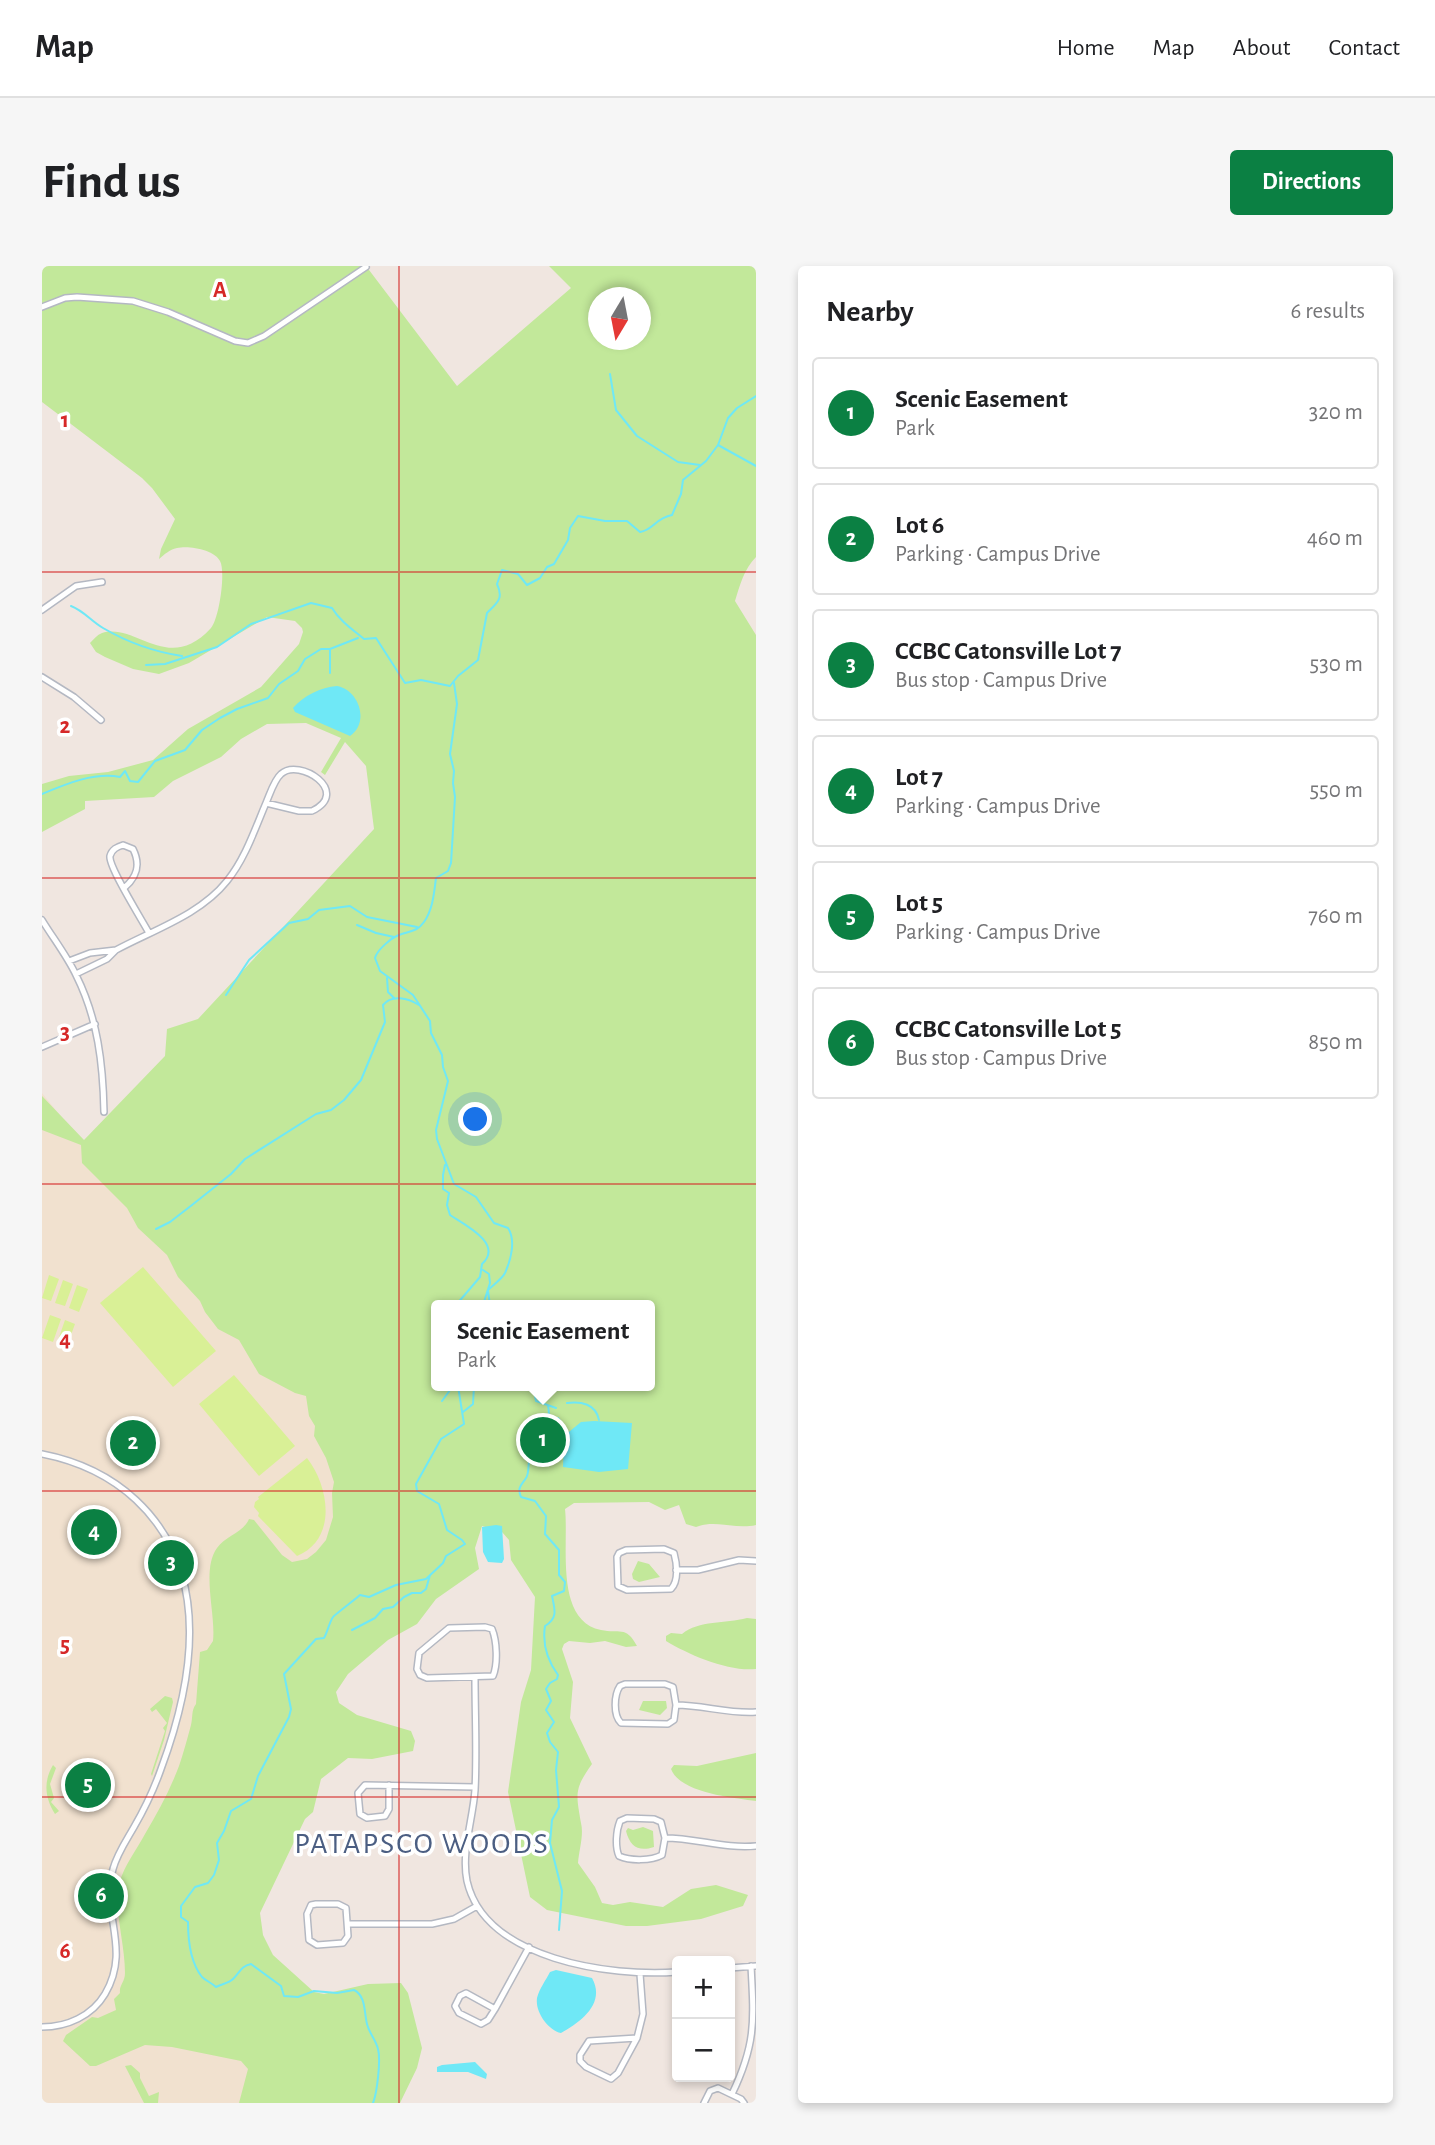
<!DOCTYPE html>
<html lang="en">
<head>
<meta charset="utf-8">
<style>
  :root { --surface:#fff; --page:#f6f6f6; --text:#202124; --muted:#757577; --line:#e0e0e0; --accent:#0b8043 }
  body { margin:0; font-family:"Alegreya Sans",sans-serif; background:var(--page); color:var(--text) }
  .controls { position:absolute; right:21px; bottom:21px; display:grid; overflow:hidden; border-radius:7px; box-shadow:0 4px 10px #0003 }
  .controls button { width:63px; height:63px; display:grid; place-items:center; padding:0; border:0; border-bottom:2px solid var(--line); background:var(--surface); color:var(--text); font:35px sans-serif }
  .compass { position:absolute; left:546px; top:21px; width:63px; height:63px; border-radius:50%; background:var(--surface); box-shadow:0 4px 10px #0003; rotate:190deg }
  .you { position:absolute; left:434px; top:854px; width:24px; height:24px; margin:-18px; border:5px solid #fff; border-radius:50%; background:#1a73e8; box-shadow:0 0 0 10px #1a73e833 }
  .badge { display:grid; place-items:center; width:46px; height:46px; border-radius:50%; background:var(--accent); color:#fff; font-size:23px; font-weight:700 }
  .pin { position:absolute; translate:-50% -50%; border:4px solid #fff; box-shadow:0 2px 7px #0006 }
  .popup { position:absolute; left:389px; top:1034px; width:224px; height:91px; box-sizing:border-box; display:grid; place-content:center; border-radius:7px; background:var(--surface); filter:drop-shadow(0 2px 5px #0005); font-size:23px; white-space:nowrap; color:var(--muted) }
  .popup b { font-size:26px; color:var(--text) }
  .popup::after { content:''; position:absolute; left:50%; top:100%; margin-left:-14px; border:14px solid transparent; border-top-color:var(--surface) }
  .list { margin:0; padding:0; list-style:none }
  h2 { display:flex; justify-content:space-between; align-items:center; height:91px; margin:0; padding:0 28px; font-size:30px }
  h2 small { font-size:23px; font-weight:400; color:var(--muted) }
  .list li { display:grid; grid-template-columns:46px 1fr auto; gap:21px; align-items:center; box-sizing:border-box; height:112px; margin:0 14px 14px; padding:0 14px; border:2px solid var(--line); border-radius:7px }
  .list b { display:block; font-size:26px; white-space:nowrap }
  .list p { margin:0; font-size:23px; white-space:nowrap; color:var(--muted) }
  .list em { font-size:23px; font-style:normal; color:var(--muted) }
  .map { position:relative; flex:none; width:714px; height:1837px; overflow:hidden; border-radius:7px }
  header { display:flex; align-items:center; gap:42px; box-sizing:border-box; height:98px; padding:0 35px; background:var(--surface); border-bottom:2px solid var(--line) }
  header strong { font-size:33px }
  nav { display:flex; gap:38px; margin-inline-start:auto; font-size:24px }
  .intro { display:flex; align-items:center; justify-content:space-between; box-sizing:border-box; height:168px; padding:0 42px }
  h1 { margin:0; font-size:49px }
  .button { padding:18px 32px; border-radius:7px; background:var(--accent); color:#fff; font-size:24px; font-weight:700 }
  main { display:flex; gap:42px; padding:0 42px }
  aside { flex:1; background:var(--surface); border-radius:7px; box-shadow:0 4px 10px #0003 }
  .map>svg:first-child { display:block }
</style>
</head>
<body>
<header>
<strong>Map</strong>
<nav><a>Home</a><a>Map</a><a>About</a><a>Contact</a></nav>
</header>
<div class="intro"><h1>Find us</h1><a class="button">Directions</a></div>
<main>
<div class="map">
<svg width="714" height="1837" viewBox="0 0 714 1837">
  <rect width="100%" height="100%" fill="#f0e6e0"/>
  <path fill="#f1e1cf" d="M0 827 41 878 394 1120 168 1600 306 1837H0Z"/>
  <path fill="#c2e89a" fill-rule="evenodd" d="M0 0H324L415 120 529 22 507 0H714V291C702 303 698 319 693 335L714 369V1259C693 1264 674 1253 654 1261L644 1258 637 1239 623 1244 607 1236 532 1237 523 1243C527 1278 512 1354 559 1364 577 1368 584 1359 595 1380L584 1381 563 1375 548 1377 527 1375 522 1378 520 1383 531 1416 528 1452 550 1498C532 1523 534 1528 539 1557 542 1569 537 1584 536 1597L553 1621 560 1637 571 1639 588 1636 621 1641 649 1623 674 1619 706 1629 701 1640 659 1653 605 1660H584L505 1644 488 1631 466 1526 479 1436 489 1404 493 1331 469 1294 467 1274 460 1266 440 1260 433 1282 437 1303 394 1333 375 1358 346 1374 306 1408 294 1426 297 1437 315 1449 369 1465 373 1475 371 1485 330 1493 306 1492 279 1513 271 1546 263 1553 218 1647 221 1669 231 1689 272 1726 282 1728 326 1718 359 1717 366 1727 380 1782 375 1802 358 1837H197L206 1803 199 1795 130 1781 103 1779 54 1800H48L21 1775 24 1769 50 1751 56 1752 74 1744 72 1733 78 1727C77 1719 83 1716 83 1707 83 1680 74 1653 76 1626 78 1604 93 1587 103 1568 116 1546 128 1524 137 1500 141 1489 146 1470 149 1459 151 1451 149 1445 154 1438L158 1386 165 1384 171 1375C174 1348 159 1304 175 1282 183 1270 201 1267 207 1253L212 1254 240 1289 250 1296 265 1293 274 1286 284 1274 291 1251 290 1227 292 1216 284 1192 272 1170 273 1160 267 1150 264 1130 253 1127 217 1108 197 1074 176 1063 163 1046 158 1035 136 1011 125 989 96 962 85 942 40 897 39 879 0 864V830L42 874 123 790 125 763 156 753 332 563 324 500 303 476 283 509 279 506 299 472 264 457 225 458 199 473 179 491 131 515 112 531 43 535V543L0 566V518L27 510 66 506 111 494 146 463 219 421 257 378 261 366 260 362 253 355 225 351 147 397 117 408 91 403 63 391 54 386 48 377C52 373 55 369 60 367 94 356 126 409 169 362 177 353 184 306 178 295 173 284 147 279 135 282 127 284 123 288 117 293L119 283 133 253 110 222 100 212 0 136ZM556 32H598V74H556ZM394 1039H608V1120H394Z
    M596 1295 607 1298 618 1311 597 1316 591 1313 590 1308Z
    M705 1352 714 1353V1403C687 1406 647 1389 624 1375V1370L629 1367 640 1368C657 1354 683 1358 705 1352Z
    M123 1430 130 1432 131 1436 122 1474 110 1510 109 1508 123 1465 121 1462 125 1457 114 1443 110 1446 108 1443Z
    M601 1435H624L625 1442 618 1449 597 1444Z
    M714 1487V1535C692 1532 638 1527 629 1503L632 1499 655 1500Z
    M11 1499 14 1502 8 1518 12 1532 9 1536 17 1545 13 1548C3 1532 1 1516 11 1499Z
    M601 1561 611 1565 612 1581C597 1586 588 1581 584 1565L586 1562 591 1564Z
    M89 1799 98 1807V1812L107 1830 117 1826 116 1837H102L83 1800Z"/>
  <path fill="#d9f096" d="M101 1001 174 1085 131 1121 58 1037Z
    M7 1009 17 1013 9 1035 0 1032Z
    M21 1014 31 1018 23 1040 13 1037Z
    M35 1019 46 1023 37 1046 27 1042Z
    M8 1049 19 1053 11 1076 0 1072Z
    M23 1054 33 1058 25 1080 15 1077Z
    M192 1109 253 1180 217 1210 157 1138Z
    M265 1192C287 1220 296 1273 255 1290L216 1250 217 1247 212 1241 213 1236 217 1233 216 1231Z"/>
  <path fill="#6fe8f6" d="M295 420C317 424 328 456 308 470L253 446 251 442C261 430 279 421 295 420Z
    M552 1155 590 1157 586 1203 557 1206 521 1201 522 1170 539 1156Z
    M454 1259 460 1260 462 1293 460 1297 446 1296 441 1286 440 1261Z
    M514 1704 550 1712C564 1737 539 1756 519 1767 506 1764 493 1746 495 1732 497 1723 504 1714 508 1706Z
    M433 1796 445 1808 444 1813 426 1806H395V1801L400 1799Z"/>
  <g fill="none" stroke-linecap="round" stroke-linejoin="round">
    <path stroke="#6fe8f6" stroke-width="2" d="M568 108 574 144 595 170 636 196 658 199
      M676 179 714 200
      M29 340C42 345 49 355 61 362 85 376 113 386 140 390
      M288 384V407
      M104 399 123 398 175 381 209 358 269 337 290 342C298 355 310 363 322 373L334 372 363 417 379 414 408 420 416 410 436 394 445 347C455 337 462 333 455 318L460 304 476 308 485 319 498 312 505 301 512 298 526 274 528 262 536 250 563 255H585L598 266C612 264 613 252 630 249L639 228 641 214 664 195 676 179 686 152 695 142 714 130
      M412 417 415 438 408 488 412 505 411 517 413 531 409 597 406 605 394 612C392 627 391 643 382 656 375 666 367 665 357 669 349 672 335 684 333 692L338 705 371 729 388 755 389 767 400 789 401 801 406 815 394 864 395 873 412 918 434 931 452 957 466 962C474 974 469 994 463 1007 460 1013 451 1019 446 1024
      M0 528C24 518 52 506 78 511L83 505 88 515 96 516 113 495 143 484 160 464 178 452 195 443 226 432 237 418 256 405 263 393 279 383H288L316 372
      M315 659 334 667 352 671
      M345 712 346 726 352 732
      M184 729 207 694 247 657 266 653 277 644 308 640 325 651 375 661
      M403 899 401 909V923L407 927 405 939 408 949C423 959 462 978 440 998L438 1011 414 1039
      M114 963 128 956 150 939 189 908 203 893 274 848 289 844 302 834 319 814 343 756 341 739C350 728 366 732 377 739
      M441 1004 447 1008 448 1017 441 1039
      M446 1025 448 1039
      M491 1120 494 1135 514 1142
      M400 1135 411 1120
      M525 1137C539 1135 554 1138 557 1154
      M506 1140C511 1159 493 1178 487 1196 486 1201 487 1208 484 1212 479 1220 475 1221 479 1231L493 1235 504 1250 503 1268 517 1284V1309L523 1316 522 1325 510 1330C513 1344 516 1352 503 1360 500 1379 505 1394 516 1409L515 1413 508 1417 504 1423 509 1435 504 1444 512 1456 505 1467 508 1476 516 1486 514 1504 517 1541 510 1554 508 1577 520 1625 517 1664
      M421 1146 431 1138 432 1120
      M516 1152 520 1158
      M310 1364 333 1352 341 1343 351 1341 362 1331 370 1327H379L384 1323 388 1309
      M331 1837C335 1827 339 1794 336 1783 334 1774 327 1767 325 1758 322 1746 324 1730 312 1724L295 1727 272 1725 256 1731 242 1730 239 1720 209 1698C199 1700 198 1706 191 1713 187 1717 180 1718 174 1721 170 1717 164 1715 160 1711 148 1696 146 1673 146 1656L139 1651V1640L153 1621 166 1617 172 1609 177 1594 175 1577 182 1565 189 1545 209 1533 216 1510 247 1451 249 1443 242 1408 274 1373 282 1372C286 1365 287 1357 291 1351 292 1349 315 1332 318 1329L327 1331 354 1319 384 1313 401 1297 404 1290 423 1278 420 1274 405 1264 397 1238 375 1225 374 1218 399 1173 422 1158 416 1120"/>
    <defs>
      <path id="street" d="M0 41 23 32 35 31 91 35 126 46 193 75 206 77 222 70 324 1
        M0 344 34 320 60 316
        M0 411 32 431 59 454
        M82 622C95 611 99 599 91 583L81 579C75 581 70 583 68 590 66 600 100 654 107 667
        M0 654C11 672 25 690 34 709 56 753 61 798 62 846
        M27 695 48 687 74 684
        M34 708 65 693 74 684C111 664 158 649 185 615 203 593 213 563 224 537L257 545H270C310 526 257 491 239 508 232 514 228 528 224 537
        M0 781 53 758
        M0 1188C36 1195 67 1209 94 1234 170 1305 152 1414 119 1503 112 1523 103 1542 92 1561 84 1575 75 1588 71 1603 58 1647 90 1682 63 1728 50 1750 25 1761 0 1761
        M622 1283 632 1287C635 1298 637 1315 629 1323L585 1324 576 1320 575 1291 577 1287 584 1284Z
        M634 1304H656L697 1294 714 1295
        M407 1362 443 1361 450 1363C455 1375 456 1398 451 1410L385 1412 378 1409 375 1403 377 1387Z
        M433 1412C433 1449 435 1487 433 1524 431 1553 419 1586 425 1615 443 1694 569 1711 635 1706
        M583 1418H623L631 1421 634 1439 632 1454 626 1458 579 1457C571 1449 572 1429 578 1420Z
        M634 1439C661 1439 687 1448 714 1446
        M347 1519V1543L343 1550 325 1552 318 1548 316 1527 323 1519 433 1521
        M585 1552 612 1553 619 1556 623 1572 620 1589C609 1595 588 1595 577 1590 573 1581 574 1565 578 1555Z
        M623 1572C654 1572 683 1583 714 1580
        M274 1638H296L304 1642 306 1670 301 1677 275 1679 267 1674 265 1648 269 1639Z
        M306 1658H390L412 1653 435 1640
        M688 1702 714 1700
        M453 1743 446 1754 439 1758 417 1747 413 1740 418 1730 424 1727 453 1743 487 1681
        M595 1772 576 1807 569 1813 544 1801 538 1795V1789L547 1775 595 1772 601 1748 598 1708
        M690 1828C714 1778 712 1755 709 1700
        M662 1837 668 1825 676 1822 699 1833 702 1837"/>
    </defs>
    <use href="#street" stroke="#b4b8c2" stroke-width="8"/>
    <use href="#street" stroke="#fff" stroke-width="5"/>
  </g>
  <path fill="none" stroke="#d62828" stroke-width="2" stroke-opacity="0.55" d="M357 0V1837M0 306H714M0 612H714M0 918H714M0 1225H714M0 1531H714"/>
  <g text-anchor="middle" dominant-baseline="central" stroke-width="7" stroke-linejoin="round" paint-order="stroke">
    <g font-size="30" letter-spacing="2" fill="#4b5e82" stroke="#fff">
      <text x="380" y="1578">PATAPSCO WOODS</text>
    </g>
  </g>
  <g font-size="23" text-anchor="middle" font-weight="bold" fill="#d62828" stroke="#fff" stroke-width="7" stroke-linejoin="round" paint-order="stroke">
    <text x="178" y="31">A</text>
    <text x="23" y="161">1</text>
    <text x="23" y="467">2</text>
    <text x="23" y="773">3</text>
    <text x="23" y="1080">4</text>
    <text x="23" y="1386">5</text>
    <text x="23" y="1692">6</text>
  </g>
</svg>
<div class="controls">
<button>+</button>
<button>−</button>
</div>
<svg class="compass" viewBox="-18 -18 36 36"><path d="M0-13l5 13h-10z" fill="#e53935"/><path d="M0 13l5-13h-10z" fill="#757577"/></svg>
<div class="you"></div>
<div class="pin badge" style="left:501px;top:1174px">1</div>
<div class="popup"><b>Scenic Easement</b>Park</div>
<div class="pin badge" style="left:91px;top:1177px">2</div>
<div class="pin badge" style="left:129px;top:1297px">3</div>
<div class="pin badge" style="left:52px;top:1266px">4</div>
<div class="pin badge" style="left:46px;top:1519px">5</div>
<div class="pin badge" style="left:59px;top:1630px">6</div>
</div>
<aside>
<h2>Nearby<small>6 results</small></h2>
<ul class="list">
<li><span class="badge">1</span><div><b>Scenic Easement</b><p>Park</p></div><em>320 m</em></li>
<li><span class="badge">2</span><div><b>Lot 6</b><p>Parking · Campus Drive</p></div><em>460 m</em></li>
<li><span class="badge">3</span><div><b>CCBC Catonsville Lot 7</b><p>Bus stop · Campus Drive</p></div><em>530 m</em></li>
<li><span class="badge">4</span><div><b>Lot 7</b><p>Parking · Campus Drive</p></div><em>550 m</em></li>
<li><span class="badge">5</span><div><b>Lot 5</b><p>Parking · Campus Drive</p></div><em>760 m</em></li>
<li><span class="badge">6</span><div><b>CCBC Catonsville Lot 5</b><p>Bus stop · Campus Drive</p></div><em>850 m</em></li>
</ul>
</aside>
</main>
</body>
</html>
